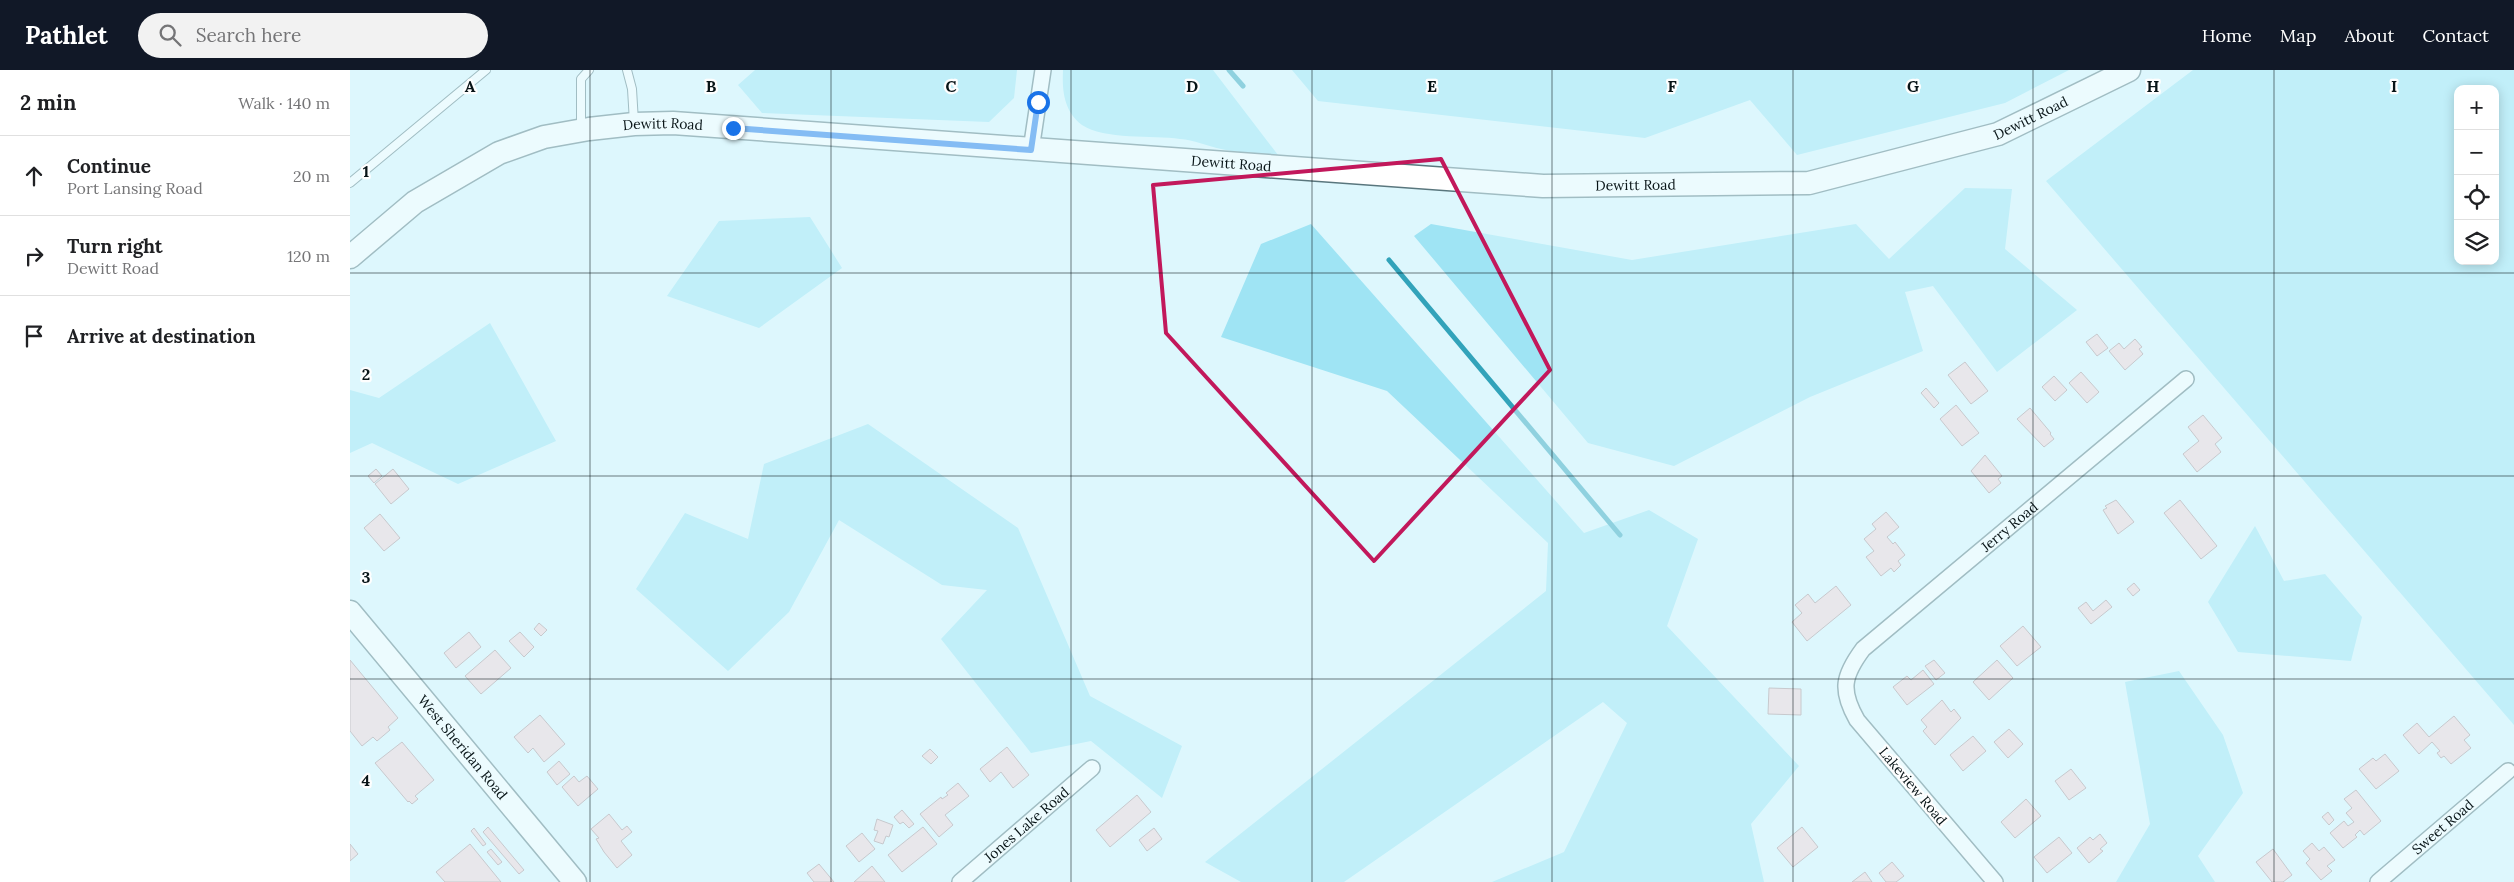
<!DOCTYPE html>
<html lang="en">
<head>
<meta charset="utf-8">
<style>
  :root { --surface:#fff; --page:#f2f2f2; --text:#202124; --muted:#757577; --line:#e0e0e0; --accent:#111827 }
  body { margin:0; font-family:Lora,serif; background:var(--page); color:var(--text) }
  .controls { position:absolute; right:15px; top:15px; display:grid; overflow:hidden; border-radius:10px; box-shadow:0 2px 12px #0003 }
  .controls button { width:45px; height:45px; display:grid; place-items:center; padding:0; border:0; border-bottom:1px solid var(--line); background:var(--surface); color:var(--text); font:25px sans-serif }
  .stop { position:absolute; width:15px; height:15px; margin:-11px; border:4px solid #1a73e8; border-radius:50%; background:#fff }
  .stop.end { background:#1a73e8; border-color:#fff; box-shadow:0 1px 5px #0008 }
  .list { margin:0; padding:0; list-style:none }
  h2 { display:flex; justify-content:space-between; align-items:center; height:65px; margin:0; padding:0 20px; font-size:21px }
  h2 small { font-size:16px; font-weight:400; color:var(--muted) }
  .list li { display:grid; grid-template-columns:32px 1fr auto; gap:15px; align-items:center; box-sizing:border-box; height:80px; padding:0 20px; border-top:1px solid var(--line) }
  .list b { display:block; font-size:19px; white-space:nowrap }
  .list p { margin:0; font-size:16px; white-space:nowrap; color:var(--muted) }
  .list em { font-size:16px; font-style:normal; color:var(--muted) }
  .icon { flex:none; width:28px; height:28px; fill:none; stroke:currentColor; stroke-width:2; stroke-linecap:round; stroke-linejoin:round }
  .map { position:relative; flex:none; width:2164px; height:812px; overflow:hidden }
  header { display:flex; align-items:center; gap:30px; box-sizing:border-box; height:70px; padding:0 25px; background:var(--accent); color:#fff }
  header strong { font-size:24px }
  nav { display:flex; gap:28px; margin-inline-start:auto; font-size:18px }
  .search { width:350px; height:45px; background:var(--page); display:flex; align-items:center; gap:12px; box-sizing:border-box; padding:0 18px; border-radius:28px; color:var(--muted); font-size:19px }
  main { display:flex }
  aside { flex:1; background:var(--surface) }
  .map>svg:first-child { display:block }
</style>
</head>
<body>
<header>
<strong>Pathlet</strong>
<div class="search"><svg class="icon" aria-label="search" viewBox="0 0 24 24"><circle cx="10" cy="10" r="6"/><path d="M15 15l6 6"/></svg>Search here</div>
<nav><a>Home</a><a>Map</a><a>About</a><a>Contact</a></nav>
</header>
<main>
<aside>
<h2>2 min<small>Walk · 140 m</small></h2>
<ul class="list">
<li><svg class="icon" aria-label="ahead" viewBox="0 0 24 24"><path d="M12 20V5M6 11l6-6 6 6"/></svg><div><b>Continue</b><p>Port Lansing Road</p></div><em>20 m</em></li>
<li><svg class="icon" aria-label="right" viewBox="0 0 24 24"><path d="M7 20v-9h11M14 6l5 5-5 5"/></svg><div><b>Turn right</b><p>Dewitt Road</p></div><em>120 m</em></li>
<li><svg class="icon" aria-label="arrive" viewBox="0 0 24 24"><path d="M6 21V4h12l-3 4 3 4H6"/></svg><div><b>Arrive at destination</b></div></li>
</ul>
</aside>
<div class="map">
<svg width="2164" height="812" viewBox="0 0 2164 812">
  <rect width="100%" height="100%" fill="#ddf7fd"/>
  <path fill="#9fe4f4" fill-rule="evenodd" d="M405 0H667L664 28 639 52 412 43 388 15Z
    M713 0H863L928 85C909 83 889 83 871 79 857 76 844 70 830 69 803 65 754 70 732 55 714 41 712 21 713 0Z
    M942 0H1719L1655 33 1447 85 1400 30 1295 68 968 31Z
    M1843 0H2164V655L1696 111ZM2108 19H2145V191H2108Z
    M1615 118 1662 119 1655 179 1727 240 1647 302 1583 216 1555 222 1573 281 1460 327 1324 396 1238 373 1064 166 1081 154 1282 190 1506 154 1539 189Z
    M460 147 492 198 409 258 317 226 369 151Z
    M961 154 1234 463 1299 440 1348 469 1317 556 1449 696 1401 754 1414 812H1142L1214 782 1277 653 1253 632 994 812H891L855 792 1196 521 1198 473 1037 321 871 267 911 174Z
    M140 253 206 371 108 414 22 373 0 383V320L29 328Z
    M518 354 668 458 740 626 832 676 812 728 741 671 681 683 591 569 637 520 592 515 489 450 439 542 378 601 286 519 335 443 398 469 414 394Z
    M1905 456 1934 511 1975 504 2012 547 2001 591 1888 582 1858 532Z
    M1829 601 1873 665 1893 723 1848 786 1865 812H1766L1800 754 1775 612Z"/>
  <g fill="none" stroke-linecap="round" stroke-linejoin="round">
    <path stroke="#32a3ba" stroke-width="5" d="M879 0 893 16
      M1039 190 1270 465"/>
  </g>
  <path fill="#f7d2d5" stroke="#ad9093" d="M1747 264 1758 278 1747 286 1736 272Z
    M1785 269 1792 277 1789 279 1793 284 1775 300 1759 281 1769 273 1774 279Z
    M1615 292 1638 321 1621 334 1598 305Z
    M1731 302 1749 322 1737 333 1719 313Z
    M1704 306 1717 320 1705 331 1692 317Z
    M1576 318 1589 333 1584 338 1571 323Z
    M1606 335 1629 363 1612 376 1590 349Z
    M1680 338 1701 363 1700 364 1704 369 1694 377 1667 349Z
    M1853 345 1872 368 1865 374 1871 382 1847 402 1833 384 1849 371 1838 357Z
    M1635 385 1652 406 1648 409 1651 413 1639 423 1621 401Z
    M26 399 32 406 24 413 18 406Z
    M43 399 59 419 41 434 25 414Z
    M1766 430 1784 452 1768 464 1753 440 1757 438 1755 436Z
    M1830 430 1867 476 1851 489 1814 443Z
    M1536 442 1549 457 1537 467 1543 474 1545 472 1555 485 1548 491 1551 495 1544 502 1541 498 1531 506 1516 487 1524 481 1514 469 1526 459 1522 454Z
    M30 444 50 468 34 481 14 458Z
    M1784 513 1790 520 1783 526 1777 519Z
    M1486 516 1501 535 1457 571 1442 552 1452 543 1445 535 1458 524 1465 533Z
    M1756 530 1762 537 1741 554 1728 538 1736 532 1743 541Z
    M189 553 197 560 191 566 184 559Z
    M1673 556 1691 577 1667 596 1650 576Z
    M119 562 131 577 106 598 94 583Z
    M170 562 184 577 174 587 159 571Z
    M145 580 161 598 131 624 115 606Z
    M0 590 48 648 38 657 40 660 27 671 23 667 12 676 0 661Z
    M1584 590 1595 603 1586 610 1575 596Z
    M1647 590 1663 608 1639 630 1623 612Z
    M1573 600 1584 614 1557 635 1543 617 1557 606 1561 610Z
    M1419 618 1451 619V645L1418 644Z
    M1592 630 1601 642 1604 639 1611 648 1585 675 1573 661 1577 657 1571 650Z
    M190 645 215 674 194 692 183 678 178 683 164 667Z
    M2104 646 2120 665 2114 670 2121 678 2101 694 2094 686 2091 688 2087 683 2090 681 2082 672 2069 684 2053 665 2067 653 2079 667Z
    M1659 659 1673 674 1658 688 1644 672Z
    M1623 666 1636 681 1613 701 1600 685Z
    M52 672 84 710 65 726 68 729 62 734 59 731 58 732 25 693Z
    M657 677 679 705 663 718 651 702 640 712 630 699Z
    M580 679 588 687 581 694 572 686Z
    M2035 684 2049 701 2026 719 2009 699 2023 688 2026 691Z
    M209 691 220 704 207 715 197 702Z
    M1721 699 1736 718 1719 730 1705 711Z
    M224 706 229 712 237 706 248 719 228 736 212 717Z
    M608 713 619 726 595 745 603 755 589 767 570 744 591 727 592 729 598 725 596 723Z
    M2006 720 2031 751 2014 765 2010 760 2005 765 2007 767 1993 778 1980 763 1994 751 1998 756 2004 752 1996 743 2002 738 1994 729Z
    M787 725 801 742 760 777 746 760Z
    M1676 729 1691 746 1665 768 1651 752Z
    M552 740 564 754 559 758 553 752 550 754 544 747Z
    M1978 742 1984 750 1979 755 1972 747Z
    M259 744 272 760 277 756 282 762 271 771 282 785 267 798 254 782 246 769 249 768 241 759Z
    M527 749 543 755 539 767 536 766 533 774 524 771 528 761 524 760Z
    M138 757 174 800 169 804 133 762Z
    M573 757 587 774 552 802 538 785Z
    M1452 757 1468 777 1443 797 1427 778Z
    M124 758 136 774 133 776 121 761Z
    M804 758 812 769 797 781 789 770Z
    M512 763 525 779 509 792 496 776Z
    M1750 764 1757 773 1750 779 1753 781 1739 793 1727 778 1740 767 1743 770Z
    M1709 767 1722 783 1697 803 1684 787Z
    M1962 773 1969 781 1974 777 1985 790 1977 796 1982 801 1971 810 1956 793 1960 789 1953 781Z
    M0 774 8 784 0 791Z
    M120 774 151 812H95L86 802Z
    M141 779 152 792 148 795 137 782Z
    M1923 779 1942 805 1933 812H1922L1906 792Z
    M1542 792 1554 806 1546 812H1536L1529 803Z
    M469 794 484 812H464L457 803Z
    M522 796 535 812H504Z
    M1515 802 1522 812H1502Z"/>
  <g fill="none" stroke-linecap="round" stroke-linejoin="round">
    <defs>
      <path id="lane" d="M277 0 282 19 284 52
        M231 58V9L239 0
        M0 113 136 0"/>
      <g id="street">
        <path d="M681 80 693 0"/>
        <path id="s1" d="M610 812 742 698"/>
        <path id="s2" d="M1645 812 1507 650C1490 620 1493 606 1513 579L1836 309"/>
        <path id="s3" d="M2028 812 2158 701"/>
      </g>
      <g id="secondary">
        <path id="s4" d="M0 187 65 132 149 83 194 67 239 59 284 54 323 53 1193 116 1459 113 1648 64 1779 0"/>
        <path id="s5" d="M0 542 225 812"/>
      </g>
    </defs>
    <use href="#lane" stroke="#59767d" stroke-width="10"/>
    <use href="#street" stroke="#59767d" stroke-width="18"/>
    <use href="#secondary" stroke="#59767d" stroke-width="25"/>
    <use href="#lane" stroke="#fff" stroke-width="8"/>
    <use href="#street" stroke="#fff" stroke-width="15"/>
    <use href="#secondary" stroke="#fff" stroke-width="22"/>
  </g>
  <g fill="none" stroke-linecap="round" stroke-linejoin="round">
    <path stroke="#1a73e8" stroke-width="6" d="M383 58 681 80 688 32"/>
  </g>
  <path d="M0 0H2164V812H0ZM1091 89 1200 300 1024 491 816 263 803 115Z" fill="#ddf7fd" fill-opacity=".55" fill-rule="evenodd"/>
  <path fill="none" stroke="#c2185b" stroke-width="4" stroke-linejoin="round" d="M1091 89 1200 300 1024 491 816 263 803 115Z"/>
  <path fill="none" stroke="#081417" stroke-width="1" stroke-opacity="0.55" d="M240 0V812M481 0V812M721 0V812M962 0V812M1202 0V812M1443 0V812M1683 0V812M1924 0V812M0 203H2164M0 406H2164M0 609H2164"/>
  <g text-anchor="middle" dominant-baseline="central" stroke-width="4.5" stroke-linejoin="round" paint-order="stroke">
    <g font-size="14" fill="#081417" stroke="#fefefe">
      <text stroke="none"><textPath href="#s4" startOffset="1730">Dewitt Road</textPath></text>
      <text stroke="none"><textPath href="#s4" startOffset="350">Dewitt Road</textPath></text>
      <text stroke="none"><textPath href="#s4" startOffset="920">Dewitt Road</textPath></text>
      <text stroke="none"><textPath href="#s4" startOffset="1325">Dewitt Road</textPath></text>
      <text stroke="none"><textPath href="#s2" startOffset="481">Jerry Road</textPath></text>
      <text stroke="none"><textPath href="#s5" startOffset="176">West Sheridan Road</textPath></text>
      <text transform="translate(1563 716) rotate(50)">Lakeview Road</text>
      <text stroke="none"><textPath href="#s1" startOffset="88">Jones Lake Road</textPath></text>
      <text stroke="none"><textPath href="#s3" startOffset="85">Sweet Road</textPath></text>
    </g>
  </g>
  <g font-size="16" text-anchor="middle" font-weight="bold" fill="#081417" stroke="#fefefe" stroke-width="4.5" stroke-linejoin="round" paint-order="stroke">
    <text x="120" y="22">A</text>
    <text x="361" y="22">B</text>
    <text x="601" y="22">C</text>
    <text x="842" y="22">D</text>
    <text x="1082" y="22">E</text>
    <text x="1322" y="22">F</text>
    <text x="1563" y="22">G</text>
    <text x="1803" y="22">H</text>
    <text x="2044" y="22">I</text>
    <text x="16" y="107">1</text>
    <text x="16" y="310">2</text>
    <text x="16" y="513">3</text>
    <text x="16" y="716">4</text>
  </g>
</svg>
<div class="controls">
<button>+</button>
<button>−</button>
<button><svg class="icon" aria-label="locate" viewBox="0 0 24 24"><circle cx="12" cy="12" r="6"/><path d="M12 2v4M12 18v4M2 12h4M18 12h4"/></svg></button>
<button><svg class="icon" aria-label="layers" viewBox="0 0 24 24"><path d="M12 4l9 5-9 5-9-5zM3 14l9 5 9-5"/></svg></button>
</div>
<div class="stop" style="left:688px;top:32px"></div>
<div class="stop end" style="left:383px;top:58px"></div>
</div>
</main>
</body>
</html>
